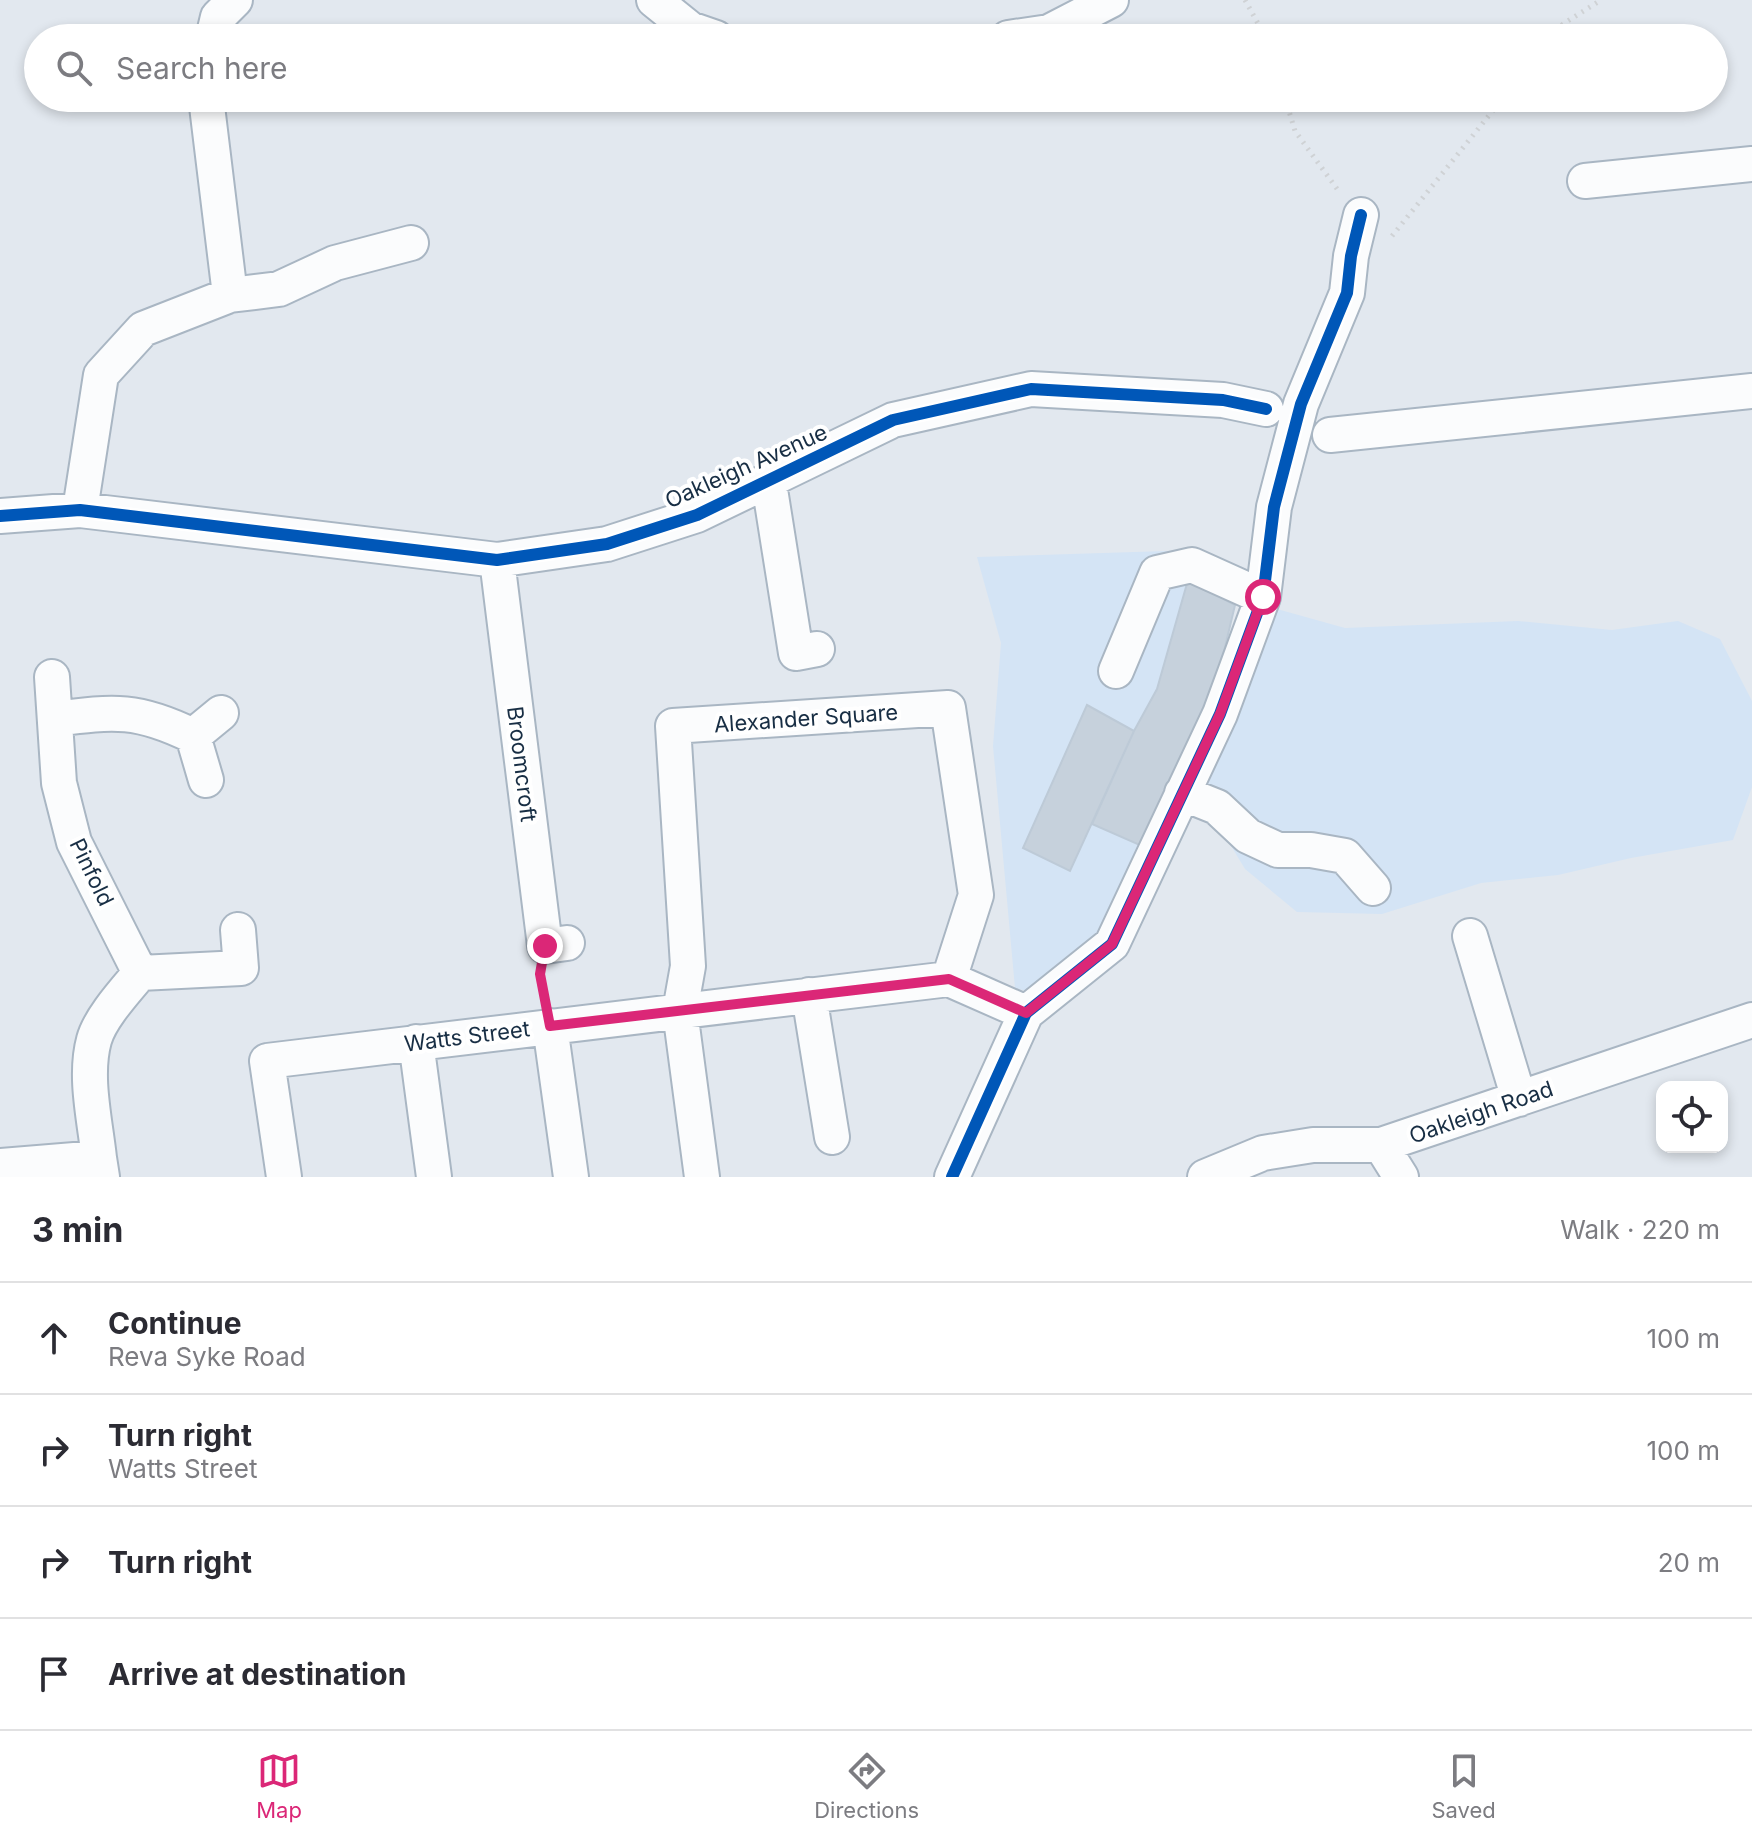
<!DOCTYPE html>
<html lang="en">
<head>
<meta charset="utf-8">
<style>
  :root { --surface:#fff; --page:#f2f2f3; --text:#2b2b33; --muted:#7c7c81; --line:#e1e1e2; --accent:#db2777 }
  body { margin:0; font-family:Inter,sans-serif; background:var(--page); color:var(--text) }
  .controls { position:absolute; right:24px; bottom:24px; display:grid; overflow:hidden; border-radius:16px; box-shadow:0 4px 12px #0003 }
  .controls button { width:72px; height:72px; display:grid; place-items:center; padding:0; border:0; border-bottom:2px solid var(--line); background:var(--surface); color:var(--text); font:40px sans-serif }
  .stop { position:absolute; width:24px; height:24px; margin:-18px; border:6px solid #db2777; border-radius:50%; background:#fff }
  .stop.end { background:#db2777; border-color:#fff; box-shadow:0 2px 8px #0008 }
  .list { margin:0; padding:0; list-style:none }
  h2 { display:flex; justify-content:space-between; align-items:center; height:104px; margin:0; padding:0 32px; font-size:34px }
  h2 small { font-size:26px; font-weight:400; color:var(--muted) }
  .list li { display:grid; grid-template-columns:52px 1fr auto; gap:24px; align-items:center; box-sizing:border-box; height:112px; padding:0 32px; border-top:2px solid var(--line) }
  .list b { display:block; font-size:30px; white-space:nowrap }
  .list p { margin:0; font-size:26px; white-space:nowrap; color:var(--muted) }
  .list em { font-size:26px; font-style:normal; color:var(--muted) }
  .icon { flex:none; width:44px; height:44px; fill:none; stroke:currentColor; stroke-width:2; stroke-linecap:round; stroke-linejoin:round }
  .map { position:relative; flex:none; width:1752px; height:1177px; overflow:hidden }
  .search { position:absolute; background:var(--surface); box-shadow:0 4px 12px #0003; left:24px; right:24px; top:24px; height:88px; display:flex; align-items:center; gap:20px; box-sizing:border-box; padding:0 28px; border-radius:44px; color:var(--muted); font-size:30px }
  .sheet { height:552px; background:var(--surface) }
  nav { display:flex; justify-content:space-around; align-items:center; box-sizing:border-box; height:112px; border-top:2px solid var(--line); background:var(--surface); font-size:22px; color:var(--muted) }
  nav a { display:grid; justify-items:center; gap:4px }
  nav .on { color:var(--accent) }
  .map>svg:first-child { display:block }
</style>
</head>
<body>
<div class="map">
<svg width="1752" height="1177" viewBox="0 0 1752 1177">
  <rect width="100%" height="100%" fill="#e2e8ef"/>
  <path fill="#d4e4f5" d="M1198 550 1248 570 1235 605 1212 702 1094 944 1037 994 1015 988 993 746 1001 643 977 557Z
    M1277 609 1345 628 1518 621 1612 630 1678 621 1720 639 1752 701V787L1733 840 1631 858 1558 875 1481 883 1382 914 1297 912 1245 869 1204 801 1213 759 1254 669Z"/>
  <path fill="#c6d1dc" stroke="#bdcad7" stroke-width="2" d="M1188 580 1235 605 1212 702 1142 846 1092 824 1134 731 1157 689Z
    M1087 705 1134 731 1070 871 1023 848Z"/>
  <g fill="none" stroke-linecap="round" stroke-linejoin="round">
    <defs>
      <path id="minor" d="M654 0 690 29 716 38
        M213 38 218 17 235 0
        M1008 38 1049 32 1111 0
        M206 98 230 295
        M1585 181 1752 164
        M1330 435 1752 391
        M769 483 796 653 817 649
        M80 510 101 375 143 329 230 295 279 289 335 263 411 243
        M0 516 80 510 497 560 607 544 697 515 893 420 1031 389 1223 400 1266 409
        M497 560 545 946 567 943
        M1116 671 1157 573 1192 565 1263 597
        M52 677 59 783 74 842 140 973C125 991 100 1018 94 1040 84 1076 95 1121 99 1158
        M55 719C115 711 138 709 193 736L206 780
        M193 736 221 713
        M1182 793 1217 807 1248 836 1278 850H1311L1345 856 1373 888
        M1470 936 1519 1099
        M140 973 241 968 238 930
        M809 995 832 1137
        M550 1026 571 1177
        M416 1042 434 1177
        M1381 1145 1401 1177
        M0 1166 99 1158 102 1177
        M284 1177 267 1061 949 979 1026 1013
        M702 1177 680 1011 688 966 673 726 948 708 976 895 949 979
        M952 1177 1026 1013 1112 944 1220 714 1263 597 1274 507 1301 404 1347 293 1351 256 1361 215
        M1205 1177 1263 1153 1313 1145H1381L1752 1020"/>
    </defs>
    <use href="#minor" stroke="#a9b6c3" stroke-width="38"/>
    <path stroke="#cfd2d5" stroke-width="5" stroke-dasharray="2 6" stroke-linecap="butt" d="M1245 0 1266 38
      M1552 38 1563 24 1601 0
      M1285 98 1295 131 1340 193
      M1392 236 1503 98"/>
    <use href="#minor" stroke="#fbfcfd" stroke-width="34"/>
    <defs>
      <path id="cycleway" d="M0 516 80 510 497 560 607 544 697 515 893 420 1031 389 1223 400 1266 409
        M952 1177 1026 1013 1112 944 1220 714 1263 597 1274 507 1301 404 1347 293 1351 256 1361 215"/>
    </defs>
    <use href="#cycleway" stroke="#fff" stroke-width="17"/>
    <use href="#cycleway" stroke="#0057b8" stroke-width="12"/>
  </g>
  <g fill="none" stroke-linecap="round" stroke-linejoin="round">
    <path stroke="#db2777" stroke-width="10" d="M545 946 540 974 550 1026 949 979 1026 1013 1112 944 1220 714 1263 597"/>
  </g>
  <g text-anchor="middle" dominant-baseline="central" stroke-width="8" stroke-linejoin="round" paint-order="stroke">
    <g font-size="22" fill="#182e44" stroke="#fff">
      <text transform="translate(746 466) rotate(-24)">Oakleigh Avenue</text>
      <text transform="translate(806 718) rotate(-4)">Alexander Square</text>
      <text transform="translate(522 764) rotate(83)">Broomcroft</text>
      <text transform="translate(92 872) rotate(64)">Pinfold</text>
      <text transform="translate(467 1036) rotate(-7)">Watts Street</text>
      <text transform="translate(1481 1112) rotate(-19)">Oakleigh Road</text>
    </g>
  </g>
</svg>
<div class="controls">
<button><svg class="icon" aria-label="locate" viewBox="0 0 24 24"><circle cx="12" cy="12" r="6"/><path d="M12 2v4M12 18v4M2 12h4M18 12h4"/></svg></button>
</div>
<div class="stop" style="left:1263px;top:597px"></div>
<div class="stop end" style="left:545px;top:946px"></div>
<div class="search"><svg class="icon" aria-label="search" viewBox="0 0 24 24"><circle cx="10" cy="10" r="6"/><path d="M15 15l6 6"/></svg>Search here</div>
</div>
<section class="sheet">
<h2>3 min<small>Walk · 220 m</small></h2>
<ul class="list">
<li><svg class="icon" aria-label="ahead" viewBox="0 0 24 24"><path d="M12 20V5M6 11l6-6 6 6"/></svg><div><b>Continue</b><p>Reva Syke Road</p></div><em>100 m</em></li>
<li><svg class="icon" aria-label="right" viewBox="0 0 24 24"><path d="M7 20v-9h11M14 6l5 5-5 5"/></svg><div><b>Turn right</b><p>Watts Street</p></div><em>100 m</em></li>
<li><svg class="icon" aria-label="right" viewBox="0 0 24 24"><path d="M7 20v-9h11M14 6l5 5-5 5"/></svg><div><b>Turn right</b></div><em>20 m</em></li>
<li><svg class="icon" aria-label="arrive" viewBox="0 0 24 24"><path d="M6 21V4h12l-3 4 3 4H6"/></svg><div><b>Arrive at destination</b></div></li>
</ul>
</section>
<nav>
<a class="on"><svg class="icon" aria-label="map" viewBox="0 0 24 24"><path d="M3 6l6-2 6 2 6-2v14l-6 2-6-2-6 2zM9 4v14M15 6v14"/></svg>Map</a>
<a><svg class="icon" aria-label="directions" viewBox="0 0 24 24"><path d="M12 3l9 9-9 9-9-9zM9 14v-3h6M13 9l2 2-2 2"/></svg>Directions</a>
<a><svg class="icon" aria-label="saved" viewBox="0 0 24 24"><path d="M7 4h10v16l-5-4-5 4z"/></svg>Saved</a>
</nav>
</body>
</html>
